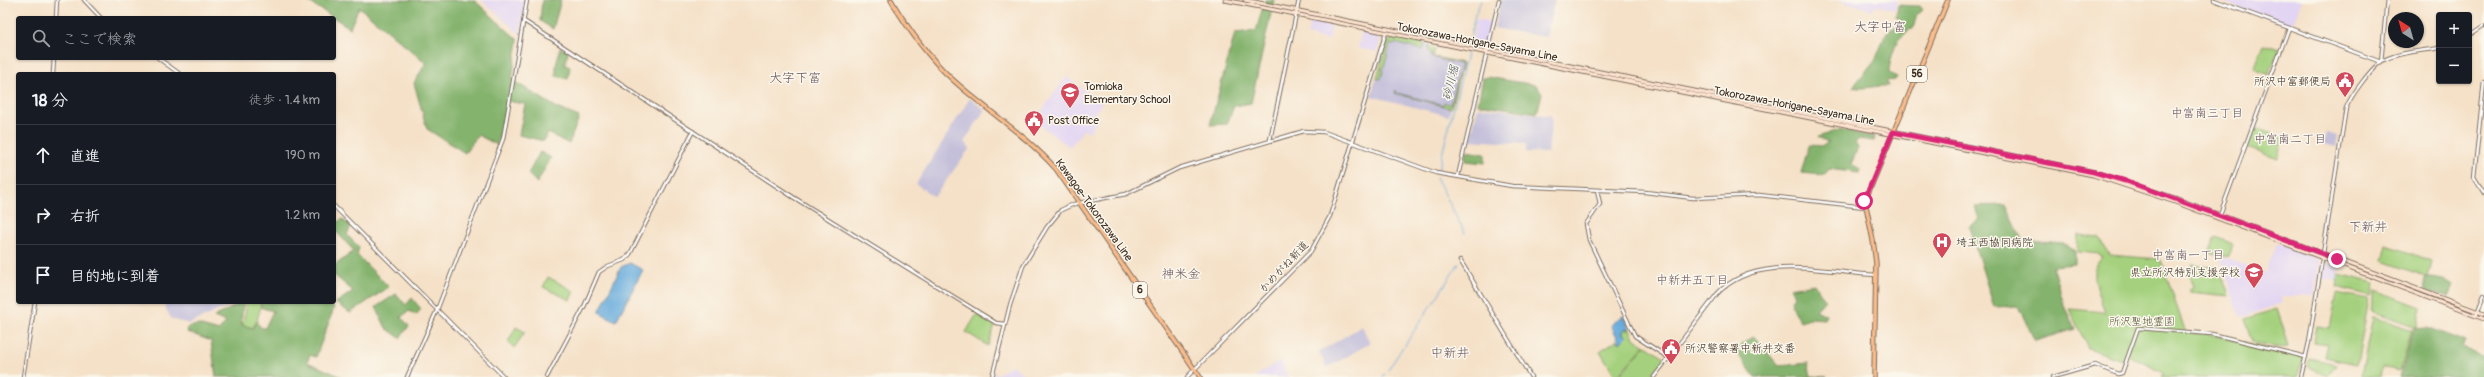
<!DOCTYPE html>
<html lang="ja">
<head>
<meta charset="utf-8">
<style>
  :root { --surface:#171b24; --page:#20242c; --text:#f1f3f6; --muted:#9ea1a6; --line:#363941 }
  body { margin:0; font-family:Pangolin,"Klee One",sans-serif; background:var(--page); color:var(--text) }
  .controls { position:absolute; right:12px; top:12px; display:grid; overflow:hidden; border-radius:4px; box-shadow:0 1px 3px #0004 }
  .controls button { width:36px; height:36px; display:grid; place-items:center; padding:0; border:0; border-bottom:1px solid var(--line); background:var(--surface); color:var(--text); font:20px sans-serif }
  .compass { position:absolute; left:2388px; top:12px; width:36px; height:36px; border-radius:50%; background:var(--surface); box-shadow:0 1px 3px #0004; rotate:323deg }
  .stop { position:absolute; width:12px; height:12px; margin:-9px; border:3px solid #db2777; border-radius:50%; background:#fff }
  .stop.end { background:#db2777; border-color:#fff; box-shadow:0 1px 4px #0008 }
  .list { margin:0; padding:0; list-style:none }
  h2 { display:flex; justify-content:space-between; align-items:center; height:52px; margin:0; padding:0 16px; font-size:17px }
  h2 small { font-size:13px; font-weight:400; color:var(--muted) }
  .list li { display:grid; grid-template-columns:26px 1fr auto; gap:12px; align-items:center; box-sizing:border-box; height:60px; padding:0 16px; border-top:1px solid var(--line) }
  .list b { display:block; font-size:15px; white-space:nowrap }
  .list em { font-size:13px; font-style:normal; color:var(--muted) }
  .icon { flex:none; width:22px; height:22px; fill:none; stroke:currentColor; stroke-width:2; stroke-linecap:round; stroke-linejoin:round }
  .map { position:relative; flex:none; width:2484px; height:377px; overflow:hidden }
  .search { position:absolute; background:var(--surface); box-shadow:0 1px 3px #0004; left:16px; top:16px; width:320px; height:44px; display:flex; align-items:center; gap:10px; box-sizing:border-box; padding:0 14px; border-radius:4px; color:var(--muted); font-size:15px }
  .panel { position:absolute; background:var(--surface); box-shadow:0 1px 3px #0004; left:16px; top:72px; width:320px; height:232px; border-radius:4px }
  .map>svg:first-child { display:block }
</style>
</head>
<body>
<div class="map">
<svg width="2484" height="377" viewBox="0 0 2484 377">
  <rect width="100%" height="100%" fill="#fbf7ec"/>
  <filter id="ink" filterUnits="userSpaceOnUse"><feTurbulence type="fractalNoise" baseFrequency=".025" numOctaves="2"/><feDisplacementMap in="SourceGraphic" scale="8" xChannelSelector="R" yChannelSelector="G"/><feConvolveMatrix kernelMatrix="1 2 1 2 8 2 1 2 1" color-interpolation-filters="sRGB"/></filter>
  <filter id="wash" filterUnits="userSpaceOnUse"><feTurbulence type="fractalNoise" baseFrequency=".012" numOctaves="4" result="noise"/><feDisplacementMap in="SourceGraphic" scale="16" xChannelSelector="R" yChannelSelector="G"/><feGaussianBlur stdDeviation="0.9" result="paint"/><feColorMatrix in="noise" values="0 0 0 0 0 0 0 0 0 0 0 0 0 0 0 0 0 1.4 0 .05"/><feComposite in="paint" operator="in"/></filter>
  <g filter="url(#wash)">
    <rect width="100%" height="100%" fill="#f5e1c8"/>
    <path fill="#e2d4f3" d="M481 0H526L520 34Z
      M1838 0H1897L1895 10 1875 5 1873 10Z
      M2216 0H2302L2292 26Z
      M1476 19 1492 22 1487 43 1482 45 1472 43Z
      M1311 21 1332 26 1329 40 1307 35Z
      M1362 31 1376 33 1380 40 1377 52 1358 48Z
      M1066 77 1102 103 1093 115 1099 119 1089 132 1084 129 1070 147 1034 121Z
      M2276 243 2317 259 2319 262 2314 296H2280L2282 303 2240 318 2220 256 2266 273Z
      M2328 264 2340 268 2337 281 2322 279 2323 267Z
      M1281 360 1288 377H1254Z
      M1012 365 1027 377H993L994 373 998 374Z"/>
    <path fill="#c5c0da" d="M1501 0H1555L1546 37 1494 28Z
      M1395 37 1431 45 1430 47 1435 48 1433 57 1462 63 1449 116 1371 96 1387 42Z
      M970 98 985 110 964 142 970 148 934 197 916 184Z
      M1478 107 1552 116 1548 153 1526 152V144L1470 140Z
      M2326 132 2338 135 2336 147 2323 144Z
      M163 302H238L189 324 171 319Z
      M1362 326 1370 343 1327 368 1319 352Z"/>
    <path fill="#a5d17e" stroke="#707e4e" d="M1395 38 1425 44 1423 50 1395 43 1394 45 1390 44 1384 68 1381 69 1383 70 1381 79 1377 78 1387 42Z
      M2264 44 2279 49 2269 75 2254 69Z
      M1429 45 1430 47 1435 49 1433 57 1462 63 1451 108 1395 93 1396 90V93L1443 105 1444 102 1450 105 1461 64 1431 57V52L1428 51Z
      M2254 128 2284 138 2278 159 2247 148Z
      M2078 235 2099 237 2109 255 2159 259 2161 261 2186 333 2209 334 2303 358 2297 377H2162L2164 373 2127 355 2125 361 2088 348 2069 309 2105 312C2099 293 2085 273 2102 257L2100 254 2077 252Z
      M2215 237 2233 244 2229 257 2209 252Z
      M2387 245 2432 261 2428 277 2383 261Z
      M2192 265 2219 268 2229 296 2190 292 2188 289 2193 287 2189 274 2194 272Z
      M2339 274 2375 283 2372 296 2336 287Z
      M548 277 574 291 570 300 543 287Z
      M2376 290 2421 307 2417 327 2371 311Z
      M2337 293 2369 299 2357 364 2324 357 2327 344 2314 342 2317 326 2330 328Z
      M245 302H262L255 328 242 325 246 310Z
      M2277 309 2289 346C2282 348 2264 345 2252 342L2244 319Z
      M977 314 995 325 988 346 966 332Z
      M2373 316 2412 330 2400 371 2381 367 2379 377H2363L2361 376Z
      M516 327 525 332 514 348 508 342Z
      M1630 329 1634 338 1645 345 1616 377 1600 351 1617 340 1620 343 1627 336 1623 333 1625 330Z
      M1646 345 1666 358 1649 377H1618Z
      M2309 358 2336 364 2328 376 2307 366Z"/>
    <path fill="#84b36d" stroke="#606e46" d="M306 0H474L518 40 512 80 559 109 579 117 569 144 548 133 544 141 519 135 525 104 507 101 497 145 478 135 465 153 427 129 414 83 426 63 359 7 350 28Z
      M542 0H561L553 29 540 21Z
      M1265 0H1274L1251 103 1234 106 1227 124 1210 125 1235 33 1256 31Z
      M1898 5 1919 6 1922 10 1917 14 1913 29 1908 30C1905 35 1903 35 1899 39 1895 44 1888 67 1889 73L1897 77 1895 80 1886 81 1888 86C1876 85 1864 90 1853 87L1875 60 1887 32 1898 25 1901 20 1896 17Z
      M560 47 568 52 565 65 570 67 568 79 556 76V66Z
      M1487 77 1536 85 1542 94 1537 113 1478 104 1483 78Z
      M1838 130 1875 137 1874 141 1859 139 1855 143 1858 148 1851 164 1860 169 1859 173 1829 169 1824 175 1801 173 1809 145 1823 146 1828 142 1818 137Z
      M1466 151 1485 154V163L1465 161Z
      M540 152 551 158 537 183 528 174Z
      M2006 205 2022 240 2062 244 2075 251V264L2052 266 2065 308 2075 329 2035 341 2018 306 1994 307 1969 227 1979 220 1975 206Z
      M342 219 351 226 347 235 359 247 357 255 389 287 350 313 336 303 353 291 334 275V266L354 251 334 229V225Z
      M2425 277 2442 280 2454 286 2449 297 2426 290Z
      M1814 284 1825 300 1816 310 1826 315 1824 319 1810 318 1800 321C1794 312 1788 305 1794 295L1790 288Z
      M396 294 406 305 412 298 421 309 416 315 409 311 401 317 409 326 400 338 386 328 376 307Z
      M243 302 241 325 253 328 256 322 262 328H265L273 311 262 308 259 302H324L334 308 316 357 310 355 307 362 342 377H216L211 341 187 332 188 327 198 325 219 331 226 322 214 317Z
      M2426 327 2466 342 2463 349 2484 357V377H2400L2414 328Z
      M1753 336 1779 366 1808 363 1811 376 1827 377H1755L1735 350Z"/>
    <path fill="#66abdc" stroke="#506a7d" d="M630 263 643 270 616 321 599 312 621 267Z
      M1623 316 1630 328 1625 329 1622 333 1627 336 1620 343 1611 325Z"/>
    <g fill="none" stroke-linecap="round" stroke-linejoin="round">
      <path stroke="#66abdc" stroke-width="1" d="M1469 43 1475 15 1481 0
        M1438 171 1468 50
        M1436 177 1465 233
        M1433 303 1459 263
        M1405 345 1431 305
        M1388 370 1403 347
        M1383 377 1385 374"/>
    </g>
  </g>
  <g filter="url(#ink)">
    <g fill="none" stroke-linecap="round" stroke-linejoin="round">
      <defs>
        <path id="tertiary" d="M84 0 101 18
          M2214 0 2381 62
          M56 18 57 0
          M524 21 793 197 996 323 1005 324
          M2469 36 2484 26
          M158 58 180 74
          M2381 62 2387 0
          M53 74 54 58
          M2484 82 2474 177 2484 193
          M1270 140 1299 0
          M1458 176 1499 0
          M1597 190 1600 204 1586 224 1589 240 1635 336 1669 358
          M334 206 504 377
          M2219 217 2289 28
          M1460 260 1531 377
          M2476 316 2484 295
          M23 377 35 302
          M407 377 437 310 503 139 527 0
          M547 377 584 307 599 272 608 266 624 260 630 254 693 131
          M992 377 1010 305 1023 266 1047 227 1061 210 1074 204 1126 194 1179 168 1304 131 1324 132 1436 173 1512 186 1645 192 1693 198 1759 195 1865 207
          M1187 377 1311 251 1330 216 1386 32
          M1654 377 1717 294C1756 252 1826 273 1876 275
          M2053 377 2095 365 2118 374 2122 373 2138 328 2212 334 2306 357
          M2301 377 2309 342 2346 108C2351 96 2372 66 2384 60 2400 52 2422 51 2439 48"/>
        <path id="secondary" d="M1225 0 2093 175 2175 202 2484 319
          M1245 0 2094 172 2177 199 2484 314"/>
        <path id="primary" d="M891 0C908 29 927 56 952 79 986 110 1026 135 1056 169L1200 377
          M1874 377 1876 263 1873 240 1865 201 1948 0"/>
      </defs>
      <use href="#tertiary" stroke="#7c6a5a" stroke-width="4.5"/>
      <use href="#secondary" stroke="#7c6a5a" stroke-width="5"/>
      <use href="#primary" stroke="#7c6a5a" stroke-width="5.5"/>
      <use href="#tertiary" stroke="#fff" stroke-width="2.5"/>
      <use href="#secondary" stroke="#fde4d1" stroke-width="3"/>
      <use href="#primary" stroke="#fabc8b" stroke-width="3.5"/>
    </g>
  </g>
  <g fill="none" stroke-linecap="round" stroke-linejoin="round" filter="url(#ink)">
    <path stroke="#db2777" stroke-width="5" d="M1864 201 1893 132 2094 172 2129 182 2337 259"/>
  </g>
  <defs>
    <symbol id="civic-pin" viewBox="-11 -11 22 30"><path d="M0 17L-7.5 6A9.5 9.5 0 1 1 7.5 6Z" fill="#d1495b" stroke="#fbf7ec"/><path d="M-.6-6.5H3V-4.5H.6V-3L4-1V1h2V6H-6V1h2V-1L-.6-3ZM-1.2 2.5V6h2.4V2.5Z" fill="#fff"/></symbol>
    <symbol id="school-pin" viewBox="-11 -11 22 30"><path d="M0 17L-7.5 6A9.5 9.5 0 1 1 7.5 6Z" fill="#d1495b" stroke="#fbf7ec"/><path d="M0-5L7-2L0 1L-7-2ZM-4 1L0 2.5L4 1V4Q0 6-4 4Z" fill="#fff"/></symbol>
    <symbol id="hospital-pin" viewBox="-11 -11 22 30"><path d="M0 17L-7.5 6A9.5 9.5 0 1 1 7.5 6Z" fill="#d1495b" stroke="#fbf7ec"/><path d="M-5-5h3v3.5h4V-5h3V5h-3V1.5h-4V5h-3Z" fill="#fff"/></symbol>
  </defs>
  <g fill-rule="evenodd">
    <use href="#civic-pin" x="2334" y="70" width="22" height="30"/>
    <use href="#school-pin" x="1059" y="81" width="22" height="30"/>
    <use href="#civic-pin" x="1023" y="109" width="22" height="30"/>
    <use href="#hospital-pin" x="1931" y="231" width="22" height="30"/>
    <use href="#school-pin" x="2243" y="261" width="22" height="30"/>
    <use href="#civic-pin" x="1660" y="337" width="22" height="30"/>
  </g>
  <g text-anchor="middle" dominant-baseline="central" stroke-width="3" stroke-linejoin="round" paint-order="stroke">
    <g fill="#fbf7ec" stroke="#75685c" stroke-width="1">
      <rect x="1907" y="66" width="20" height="16" rx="3"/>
      <rect x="1133" y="282" width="14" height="16" rx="3"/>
    </g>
    <g font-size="10" font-weight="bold" fill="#3b2a1e">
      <text x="1917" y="74">56</text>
      <text x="1140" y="290">6</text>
    </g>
    <g font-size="11" fill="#3b2a1e" stroke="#fbf7ec">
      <text transform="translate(1477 42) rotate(11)">Tokorozawa-Horigane-Sayama Line</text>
      <text transform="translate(1794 106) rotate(11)">Tokorozawa-Horigane-Sayama Line</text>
      <text transform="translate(1094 210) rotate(54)">Kawagoe-Tokorozawa Line</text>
      <text transform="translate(1284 267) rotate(-47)">かめがね新道</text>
    </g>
    <g font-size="11" fill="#3b2a1e" stroke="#fbf7ec" text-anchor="start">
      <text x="2331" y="81" text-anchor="end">所沢中富郵便局</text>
      <text x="1084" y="86">Tomioka<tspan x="1084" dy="13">Elementary School</tspan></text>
      <text x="1048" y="120">Post Office</text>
      <text x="1956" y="242">埼玉西協同病院</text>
      <text x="2240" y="272" text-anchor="end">県立所沢特別支援学校</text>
      <text x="1685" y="348">所沢警察署中新井交番</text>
    </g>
    <g font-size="11" fill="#565436" stroke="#fbf7ec">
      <text x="2142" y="321">所沢聖地霊園</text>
    </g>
    <g font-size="12" font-style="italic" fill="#4a5760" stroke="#fbf7ec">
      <text transform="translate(1451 83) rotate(-77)">砂川堀</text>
    </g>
    <g font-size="12" fill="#67535c" stroke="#fbf7ec">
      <text x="2207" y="113">中富南三丁目</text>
      <text x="2290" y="139">中富南二丁目</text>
      <text x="2188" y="255">中富南一丁目</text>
      <text x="1692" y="280">中新井五丁目</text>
    </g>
    <g font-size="13" fill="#67535c" stroke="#fbf7ec">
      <text x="1880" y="27">大字中富</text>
      <text x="795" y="78">大字下富</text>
      <text x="2368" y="227">下新井</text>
      <text x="1181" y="274">神米金</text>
      <text x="1450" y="353">中新井</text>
    </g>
  </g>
</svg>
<div class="controls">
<button>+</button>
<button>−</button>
</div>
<svg class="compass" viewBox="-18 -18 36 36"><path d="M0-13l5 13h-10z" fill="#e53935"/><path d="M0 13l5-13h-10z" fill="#9ea1a6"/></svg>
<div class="stop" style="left:1864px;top:201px"></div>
<div class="stop end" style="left:2337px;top:259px"></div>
<div class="search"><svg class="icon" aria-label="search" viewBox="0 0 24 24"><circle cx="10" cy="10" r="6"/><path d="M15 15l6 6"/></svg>ここで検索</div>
<section class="panel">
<h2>18 分<small>徒歩 · 1.4 km</small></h2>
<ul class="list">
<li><svg class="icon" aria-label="ahead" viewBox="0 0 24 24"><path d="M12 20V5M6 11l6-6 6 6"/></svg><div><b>直進</b></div><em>190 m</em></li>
<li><svg class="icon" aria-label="right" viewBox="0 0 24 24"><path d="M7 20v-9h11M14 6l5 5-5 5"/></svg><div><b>右折</b></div><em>1.2 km</em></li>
<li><svg class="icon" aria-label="arrive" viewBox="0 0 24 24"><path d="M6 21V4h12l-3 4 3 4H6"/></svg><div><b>目的地に到着</b></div></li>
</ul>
</section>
</div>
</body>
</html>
